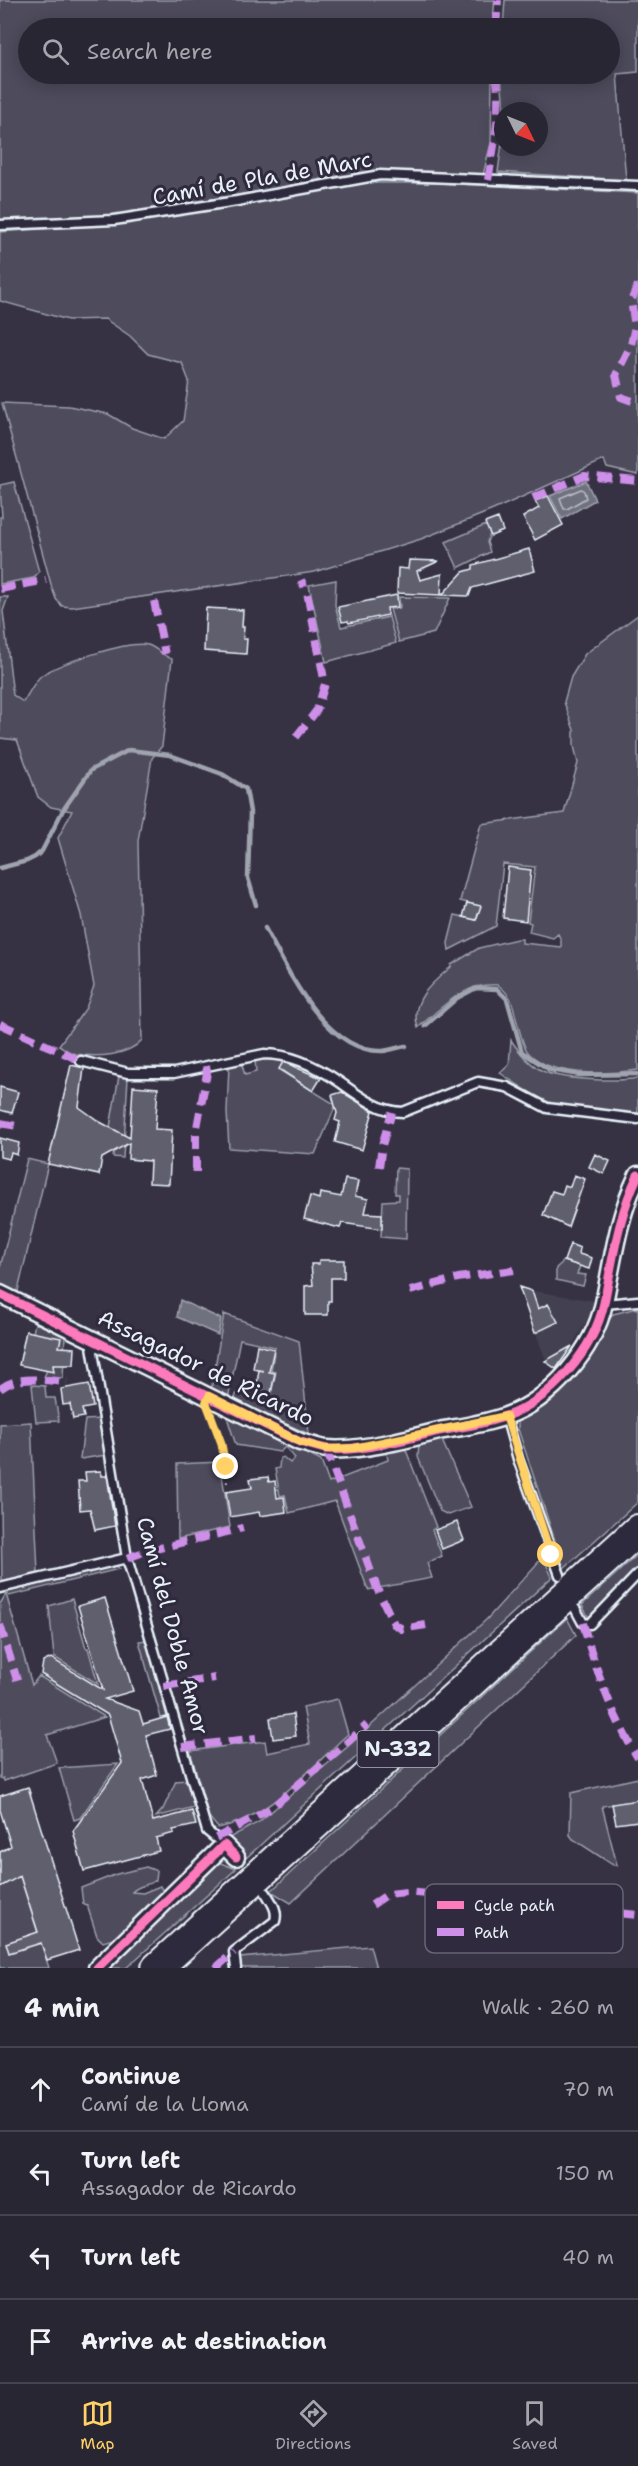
<!DOCTYPE html>
<html lang="en">
<head>
<meta charset="utf-8">
<style>
  :root { --surface:#282633; --page:#34323f; --text:#f1f3f6; --muted:#a5a5ac; --line:#44434e; --accent:#ffd166 }
  body { margin:0; font-family:"Shantell Sans",sans-serif; background:var(--page); color:var(--text) }
  .compass { position:absolute; left:494px; top:102px; width:54px; height:54px; border-radius:50%; background:var(--surface); box-shadow:0 3px 15px #0003; rotate:133deg }
  .stop { position:absolute; width:18px; height:18px; margin:-14px; border:4px solid #ffd166; border-radius:50%; background:#fff }
  .stop.end { background:#ffd166; border-color:#fff; box-shadow:0 2px 6px #0008 }
  .list { margin:0; padding:0; list-style:none }
  h2 { display:flex; justify-content:space-between; align-items:center; height:78px; margin:0; padding:0 24px; font-size:26px }
  h2 small { font-size:20px; font-weight:400; color:var(--muted) }
  .list li { display:grid; grid-template-columns:39px 1fr auto; gap:18px; align-items:center; box-sizing:border-box; height:84px; padding:0 24px; border-top:2px solid var(--line) }
  .list b { display:block; font-size:22px; white-space:nowrap }
  .list p { margin:0; font-size:20px; white-space:nowrap; color:var(--muted) }
  .list em { font-size:20px; font-style:normal; color:var(--muted) }
  .icon { flex:none; width:33px; height:33px; fill:none; stroke:currentColor; stroke-width:2; stroke-linecap:round; stroke-linejoin:round }
  .map { position:relative; flex:none; width:638px; height:1968px; overflow:hidden }
  .search { position:absolute; background:var(--surface); box-shadow:0 3px 15px #0003; left:18px; right:18px; top:18px; height:66px; display:flex; align-items:center; gap:15px; box-sizing:border-box; padding:0 21px; border-radius:33px; color:var(--muted); font-size:22px }
  .sheet { height:414px; background:var(--surface) }
  nav { display:flex; justify-content:space-around; align-items:center; box-sizing:border-box; height:84px; border-top:2px solid var(--line); background:var(--surface); font-size:16px; color:var(--muted) }
  nav a { display:grid; justify-items:center; gap:3px }
  nav .on { color:var(--accent) }
  .map>svg:first-child { display:block }
</style>
</head>
<body>
<div class="map">
<svg width="638" height="1968" viewBox="0 0 638 1968">
  <rect width="100%" height="100%" fill="#363244"/>
  <filter id="ink" filterUnits="userSpaceOnUse"><feTurbulence type="fractalNoise" baseFrequency=".0167" numOctaves="2"/><feDisplacementMap in="SourceGraphic" scale="12" xChannelSelector="R" yChannelSelector="G"/><feConvolveMatrix kernelMatrix="1 2 1 2 8 2 1 2 1" color-interpolation-filters="sRGB"/></filter>
  <g filter="url(#ink)">
    <path fill="#433f51" d="M519 1287 534 1291 595 1301 590 1316 557 1370 545 1358Z"/>
    <path fill="#4d4b5c" stroke="#9a9eaa" stroke-width="1.5" d="M0 0H495L492 28H28V74H492L491 143 483 175 406 172 337 176 263 191 116 215 0 220Z
      M505 0H638V72L617 74 626 180 498 172 503 135V147H539V111H504L501 74H610V28H503Z
      M364 183H438L638 193V475L607 468 604 460 493 510 421 539 314 572 72 607 62 606 56 599 52 588 2 403 69 406 108 414 132 428 164 439 183 421 189 381 182 363 148 354 130 336 105 319 68 320 0 301V232L121 223 206 211Z
      M14 482 39 572 33 578 0 584V517H2L0 485Z
      M486 525 490 534 487 542 490 552 458 568 446 542Z
      M336 580 335 605 341 627 389 617 396 643 326 662 309 585Z
      M0 597H8L3 611 13 695 23 702C29 694 34 681 42 675 60 663 129 640 148 645 157 648 163 656 172 659L162 746 152 758 138 841 142 1040C128 1056 97 1058 76 1054 70 1053 64 1048 59 1045L86 1008 94 986 81 915 58 838 72 811 51 807 38 797 17 740 0 738Z
      M399 597 450 598 434 633 399 642 390 609 400 608Z
      M638 615V1070C607 1074 548 1078 527 1051 523 1045 520 1032 518 1025 512 1006 515 998 498 985 464 982 442 1007 418 1028 409 1001 432 983 451 967V965L479 948 517 939H522V943L561 947V940L558 934 553 938 529 932 531 923 528 922 535 867 503 864 496 926 449 950 448 943 455 915 476 920 480 906 460 901 481 824 564 813 578 763 574 746V730L564 702 571 677 585 654Z
      M511 1040C519 1052 531 1066 545 1072 565 1080 617 1082 638 1078V1113C611 1113 579 1114 553 1104 535 1097 516 1084 500 1073L509 1065Z
      M270 1057 284 1061 279 1070 336 1105 315 1154 229 1148 227 1112 229 1065 241 1062 245 1075 256 1072 255 1059Z
      M119 1076 128 1078 123 1158 113 1157 116 1131 110 1127Z
      M27 1159 48 1164 17 1295 0 1287V1268Z
      M396 1168 407 1169 406 1239 381 1237 383 1201 399 1200V1194H395Z
      M564 1261 580 1266 577 1274 586 1275 583 1286 556 1280V1268Z
      M638 1308V1502L564 1568 518 1429V1422L550 1400 575 1374 613 1314Z
      M224 1314 299 1341 309 1434 234 1401 237 1392 245 1389 271 1394 276 1372 271 1371 275 1347 240 1339 228 1399 211 1391Z
      M35 1323 65 1335 63 1378 44 1377 51 1361H56L60 1338 33 1333Z
      M32 1385 45 1386 46 1398H55L59 1421 36 1422Z
      M225 1411 321 1461 329 1483 388 1460 386 1448 404 1445 436 1527 432 1530 442 1556 427 1563 432 1578 368 1590 335 1501 289 1513 285 1495 280 1496 275 1469 279 1468 280 1458 283 1457 290 1463 295 1458 285 1447 280 1452 236 1445Z
      M101 1419 106 1455 80 1459 85 1420Z
      M31 1422 38 1573 2 1582 0 1424Z
      M441 1438 471 1507 448 1515 440 1511 418 1457 419 1443Z
      M220 1462 230 1527 178 1539 177 1464Z
      M638 1554V1568L589 1618 582 1605Z
      M543 1557 552 1577 244 1860 227 1839 259 1822 352 1743 487 1619Z
      M117 1565 119 1569 9 1596 7 1592Z
      M6 1594 32 1685 39 1676 105 1717 47 1735 57 1763 4 1781 3 1778 0 1779V1604Z
      M72 1599 86 1648H88L98 1684 54 1657 49 1606Z
      M567 1618 576 1635 291 1903 271 1891Z
      M146 1640 167 1717 161 1718 139 1641Z
      M338 1699 348 1734C309 1769 271 1817 218 1828L209 1817 190 1751 265 1741 267 1753 310 1744 303 1707Z
      M118 1764 80 1818 74 1820 59 1768Z
      M638 1778V1800L602 1806 617 1865H613L573 1839 570 1835 571 1793Z
      M186 1780 194 1807 156 1817 163 1809 176 1781Z
      M0 1852 20 1876 49 1968H0Z
      M218 1862 236 1869 126 1968H104Z
      M146 1867 157 1871 156 1880C149 1885 136 1886 132 1892L143 1893 160 1886 164 1894 120 1937 103 1942 97 1936 87 1905 83 1904 81 1888 117 1874Z
      M370 1946 376 1968H241L240 1958Z"/>
    <path fill="#70717f" stroke="#a0a4af" stroke-width="1.5" d="M586 481 595 500 562 519 550 496Z
      M180 1300 221 1319 218 1335 177 1317Z"/>
    <g fill="none" stroke-linecap="round" stroke-linejoin="round">
      <path stroke="#b8bec8" stroke-width="1.5" d="M581 489 584 491 586 498 567 509H564L560 498Z"/>
      <path stroke="#a0a4af" stroke-width="4.5" d="M0 868 27 861 35 857 42 851 63 810 91 770 129 750 170 755 222 774 246 789 250 812 248 878 256 905
        M265 928C288 970 325 1053 383 1051 391 1050 399 1047 406 1046
        M425 1026 457 998 476 988 497 989 507 999 522 1052 550 1070 580 1075 638 1074"/>
    </g>
    <path fill="#605e6e" stroke="#e8f1f8" stroke-width="1.5" d="M548 496 563 525 535 540 523 517 539 508 535 501Z
      M498 518 503 531 491 536 485 523Z
      M529 549 535 571 472 588 469 596 442 595 463 572 473 569V565Z
      M409 560 439 561 417 571 420 580 442 574 441 595 397 593 398 568 408 569Z
      M397 595 398 607 387 608 388 615 349 623 348 621 342 622 338 607Z
      M206 608 243 610 242 627H244L243 639H247L246 654 204 651Z
      M508 867 531 870 526 921 503 918Z
      M467 903 481 906 476 920 463 917Z
      M283 1062 321 1078 313 1091 279 1069Z
      M71 1065 84 1068 79 1107 100 1122 130 1138 133 1086 158 1088 155 1129 172 1130 169 1184 149 1183 150 1161 128 1159 129 1143 102 1158 99 1175 48 1164Z
      M0 1087 18 1092 12 1113 0 1110Z
      M342 1092 373 1111 362 1150 335 1142 340 1122 335 1120 337 1113 332 1095Z
      M0 1138 19 1143 17 1155 11 1153 9 1159 0 1157Z
      M595 1154 610 1161 604 1174 589 1167Z
      M574 1175 585 1179 568 1227 543 1215 552 1191 562 1194 565 1185 570 1187Z
      M345 1179 358 1181 355 1196 368 1199 365 1213 382 1214V1229L342 1223 340 1228 304 1219 310 1196 319 1199 320 1193 341 1197Z
      M570 1244 580 1248 579 1254 592 1258 589 1269 564 1261Z
      M319 1260H344V1278H331V1301H328V1315H305V1286L313 1285 311 1264H319Z
      M519 1287 532 1291 538 1309 548 1304 558 1322 535 1333Z
      M26 1331 61 1338 59 1347 75 1348 74 1365H53L54 1372 19 1365Z
      M257 1345 274 1349 269 1372 275 1373 271 1393 256 1390 259 1370 264 1371 253 1369Z
      M572 1346 556 1369 545 1361Z
      M89 1384 93 1407 82 1409 84 1417 73 1419 70 1404 63 1405 61 1389Z
      M101 1471 102 1476H107L115 1526 95 1530 90 1509 80 1510 78 1481H86L85 1472Z
      M268 1477 269 1482 275 1481 277 1498 284 1497 286 1512 260 1516 259 1512 230 1517 226 1492 252 1488 250 1479Z
      M457 1522 464 1540 442 1549 435 1530Z
      M105 1598 133 1691 105 1699 139 1711 143 1724 167 1717 170 1729 146 1735 157 1775 142 1780 153 1821 192 1811 196 1825 173 1830 174 1833 156 1838 159 1851 84 1871 73 1831 122 1763 108 1715 41 1674 43 1662 51 1658 103 1690 78 1606Z
      M293 1714 296 1736 273 1739 270 1718Z
      M28 1787 79 1950 47 1960 41 1943 9 1953 6 1943 38 1932 20 1876 0 1887V1852L11 1846 0 1810V1796Z
      M638 1800V1821L616 1824 612 1804Z"/>
    <g fill="none" stroke-linecap="round" stroke-linejoin="round">
      <defs>
        <path id="lane" d="M0 225 114 220 237 201 380 175 638 186
          M81 1061 128 1073H174L264 1054C292 1054 318 1067 341 1083 359 1096 380 1112 403 1112L478 1082 507 1087 547 1108 638 1119
          M604 1304 638 1301
          M91 1340 127 1558 207 1831 224 1845
          M506 1416 518 1459 560 1575
          M0 1588 127 1558
          M576 1610 583 1623 590 1624 638 1574
          M236 1968 234 1952 275 1921C278 1910 272 1903 266 1893"/>
        <path id="street" d="M0 1294 300 1442C309 1444 318 1448 327 1449 358 1452 408 1439 439 1431 461 1427 485 1424 506 1416 551 1400 594 1350 604 1303 613 1259 618 1216 638 1175
          M97 1968 224 1845 236 1857"/>
        <path id="highway" d="M157 1968 638 1530"/>
      </defs>
      <use href="#lane" stroke="#e8f1f8" stroke-width="13"/>
      <use href="#street" stroke="#e8f1f8" stroke-width="21"/>
      <use href="#highway" stroke="#e8f1f8" stroke-width="34"/>
      <path stroke="#e8f1f8" stroke-width="2" stroke-dasharray="1.5 4.5" stroke-linecap="butt" d="M213 1417 221 1442 227 1483"/>
      <use href="#lane" stroke="#2f2a3d" stroke-width="8"/>
      <use href="#street" stroke="#2f2a3d" stroke-width="16"/>
      <use href="#highway" stroke="#2f2a3d" stroke-width="30"/>
      <path stroke="#ce8fe9" stroke-width="8" stroke-dasharray="15 8" stroke-linecap="butt" d="M496 28 498 0
        M488 180C494 146 502 109 496 74
        M638 285 631 301 635 326 631 345 616 375 621 397 638 403
        M533 498 584 476 638 481
        M0 589 46 580
        M154 601 165 654
        M296 737 317 710 325 684 307 592 301 580
        M0 1024 81 1061
        M0 1123 22 1127
        M379 1167 382 1145 392 1112
        M196 1172V1133L207 1073 206 1065
        M410 1291 458 1278 514 1270
        M0 1389C18 1374 45 1381 67 1382
        M326 1449 377 1588 394 1624 402 1629 426 1625
        M127 1558 147 1551 243 1528
        M583 1623C595 1669 613 1718 638 1758
        M0 1625 17 1680
        M164 1686 215 1678
        M182 1747 256 1738
        M216 1838 270 1809 367 1725
        M372 1905 388 1894 407 1892 638 1915
        M216 1968 234 1952"/>
      <defs>
        <path id="cycleway" d="M0 1294 300 1442C309 1444 318 1448 327 1449 358 1452 408 1439 439 1431 461 1427 485 1424 506 1416 551 1400 594 1350 604 1303 613 1259 618 1216 638 1175
          M97 1968 224 1845 236 1857"/>
      </defs>
      <use href="#cycleway" stroke="#2f2a3d" stroke-width="13"/>
      <use href="#cycleway" stroke="#fd7abc" stroke-width="9"/>
    </g>
  </g>
  <g fill="none" stroke-linecap="round" stroke-linejoin="round" filter="url(#ink)">
    <path stroke="#ffd166" stroke-width="8" d="M226 1467 221 1442 206 1402 209 1396 300 1442 326 1449 354 1448 506 1416 551 1555"/>
  </g>
  <g text-anchor="middle" dominant-baseline="central" stroke-width="6" stroke-linejoin="round" paint-order="stroke">
    <rect fill="#2f2a3d" stroke="#b0b5c0" stroke-width="1.5" x="357.5" y="1731" width="81" height="36" rx="4.5"/>
    <g font-size="21" font-weight="bold" fill="#e8f1f8">
      <text x="398" y="1749">N-332</text>
    </g>
    <g font-size="22" fill="#e8f1f8" stroke="#2f2a3d">
      <text transform="translate(262 178) rotate(-10)">Camí de Pla de Marc</text>
      <text transform="translate(206 1368) rotate(26)">Assagador de Ricardo</text>
      <text transform="translate(173 1626) rotate(75)">Camí del Doble Amor</text>
    </g>
  </g>
  <rect x="425" y="1884" width="198" height="69" rx="9" fill="#2f2a3d" stroke="#666675" stroke-width="1.5"/>
  <rect x="437" y="1901" width="27" height="8" fill="#fd7abc"/>
  <rect x="437" y="1928" width="27" height="8" fill="#ce8fe9"/>
  <g font-size="16" fill="#e8f1f8">
    <text x="474" y="1911">Cycle path</text>
    <text x="474" y="1938">Path</text>
  </g>
</svg>
<svg class="compass" viewBox="-18 -18 36 36"><path d="M0-13l5 13h-10z" fill="#e53935"/><path d="M0 13l5-13h-10z" fill="#a5a5ac"/></svg>
<div class="stop" style="left:551px;top:1555px"></div>
<div class="stop end" style="left:226px;top:1467px"></div>
<div class="search"><svg class="icon" aria-label="search" viewBox="0 0 24 24"><circle cx="10" cy="10" r="6"/><path d="M15 15l6 6"/></svg>Search here</div>
</div>
<section class="sheet">
<h2>4 min<small>Walk · 260 m</small></h2>
<ul class="list">
<li><svg class="icon" aria-label="ahead" viewBox="0 0 24 24"><path d="M12 20V5M6 11l6-6 6 6"/></svg><div><b>Continue</b><p>Camí de la Lloma</p></div><em>70 m</em></li>
<li><svg class="icon" aria-label="left" viewBox="0 0 24 24"><path d="M17 20v-9H6M10 6l-5 5 5 5"/></svg><div><b>Turn left</b><p>Assagador de Ricardo</p></div><em>150 m</em></li>
<li><svg class="icon" aria-label="left" viewBox="0 0 24 24"><path d="M17 20v-9H6M10 6l-5 5 5 5"/></svg><div><b>Turn left</b></div><em>40 m</em></li>
<li><svg class="icon" aria-label="arrive" viewBox="0 0 24 24"><path d="M6 21V4h12l-3 4 3 4H6"/></svg><div><b>Arrive at destination</b></div></li>
</ul>
</section>
<nav>
<a class="on"><svg class="icon" aria-label="map" viewBox="0 0 24 24"><path d="M3 6l6-2 6 2 6-2v14l-6 2-6-2-6 2zM9 4v14M15 6v14"/></svg>Map</a>
<a><svg class="icon" aria-label="directions" viewBox="0 0 24 24"><path d="M12 3l9 9-9 9-9-9zM9 14v-3h6M13 9l2 2-2 2"/></svg>Directions</a>
<a><svg class="icon" aria-label="saved" viewBox="0 0 24 24"><path d="M7 4h10v16l-5-4-5 4z"/></svg>Saved</a>
</nav>
</body>
</html>
